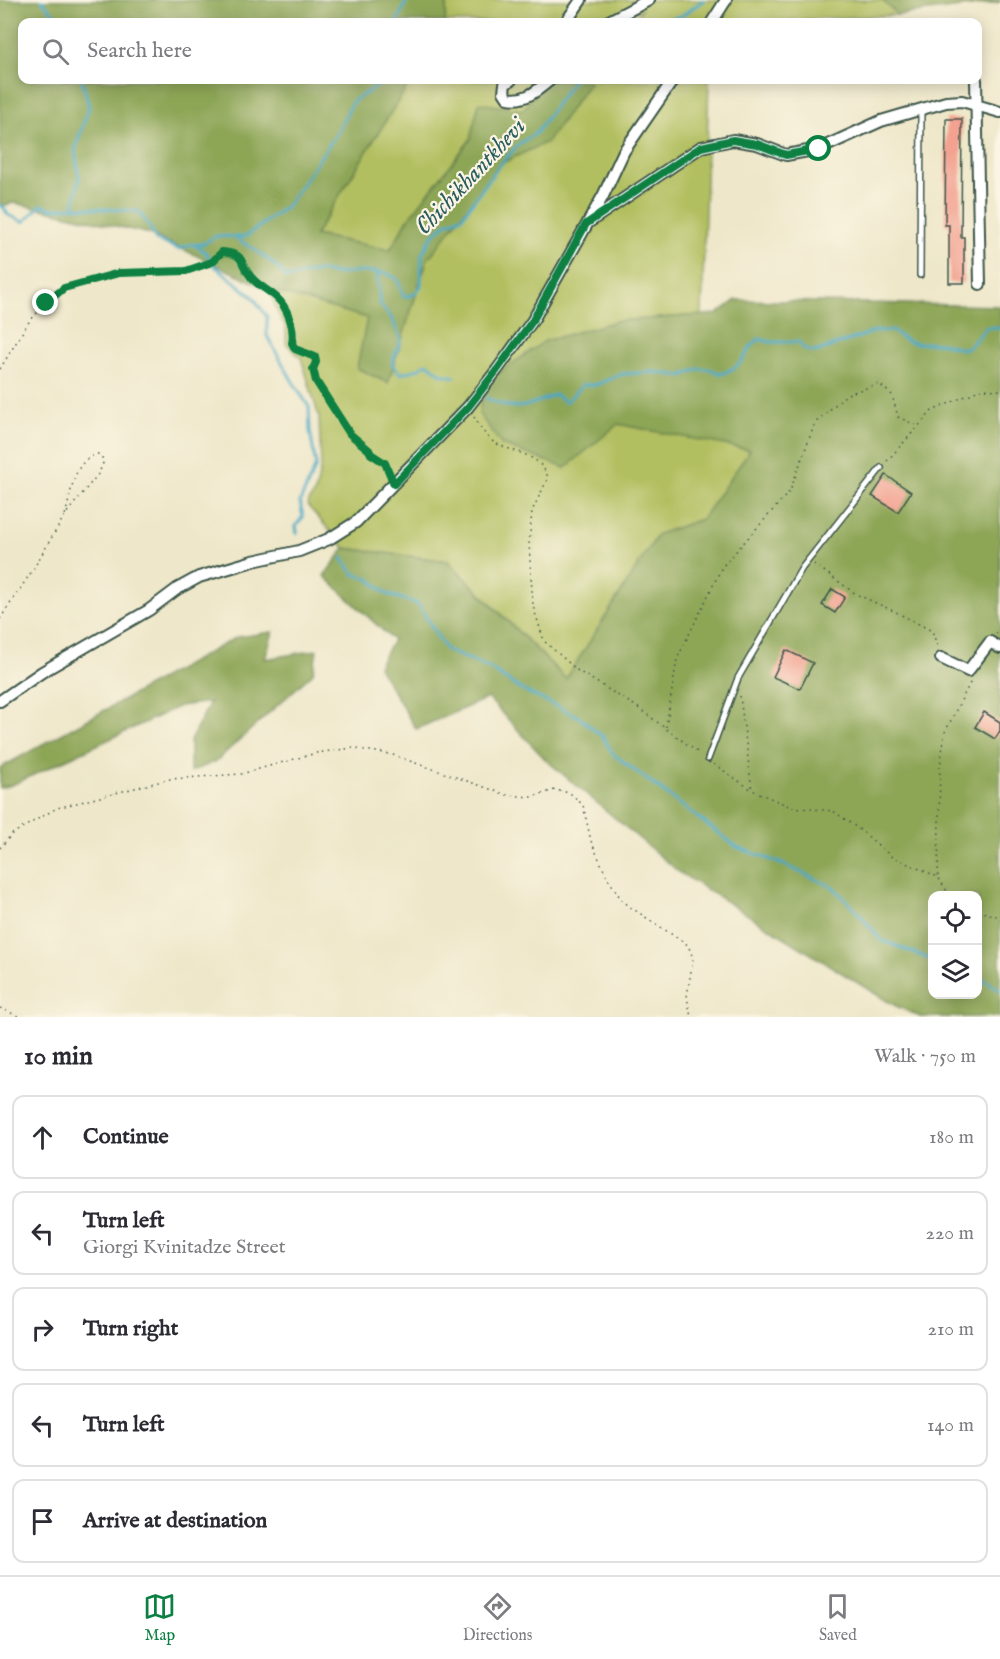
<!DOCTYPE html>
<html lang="en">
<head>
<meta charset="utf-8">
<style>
  :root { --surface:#fff; --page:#f7f7f7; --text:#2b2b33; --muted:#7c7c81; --line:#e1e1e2; --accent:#0b8043 }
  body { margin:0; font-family:"IM FELL English",serif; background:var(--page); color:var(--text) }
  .controls { position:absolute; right:18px; bottom:18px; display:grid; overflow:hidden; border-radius:12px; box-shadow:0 3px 15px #0003 }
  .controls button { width:54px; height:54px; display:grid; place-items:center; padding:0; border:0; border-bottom:2px solid var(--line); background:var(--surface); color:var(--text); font:30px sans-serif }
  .stop { position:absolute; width:18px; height:18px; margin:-14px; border:4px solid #0b8043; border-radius:50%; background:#fff }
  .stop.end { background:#0b8043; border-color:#fff; box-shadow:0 2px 6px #0008 }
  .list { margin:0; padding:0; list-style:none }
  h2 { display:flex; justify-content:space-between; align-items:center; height:78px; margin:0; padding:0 24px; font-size:26px }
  h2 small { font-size:20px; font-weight:400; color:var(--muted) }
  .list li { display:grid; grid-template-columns:39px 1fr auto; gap:18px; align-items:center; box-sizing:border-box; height:84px; margin:0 12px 12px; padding:0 12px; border:2px solid var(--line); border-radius:12px }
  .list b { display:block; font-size:22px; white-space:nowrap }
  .list p { margin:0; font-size:20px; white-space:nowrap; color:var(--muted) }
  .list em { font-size:20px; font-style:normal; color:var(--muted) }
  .icon { flex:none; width:33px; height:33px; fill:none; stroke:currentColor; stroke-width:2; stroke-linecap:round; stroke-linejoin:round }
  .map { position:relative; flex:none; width:1000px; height:1017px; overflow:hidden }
  .search { position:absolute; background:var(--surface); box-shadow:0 3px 15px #0003; left:18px; right:18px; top:18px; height:66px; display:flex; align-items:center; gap:15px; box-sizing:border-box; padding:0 21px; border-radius:12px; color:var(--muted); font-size:22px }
  .sheet { height:558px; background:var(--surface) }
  nav { display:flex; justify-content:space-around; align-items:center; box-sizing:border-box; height:84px; border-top:2px solid var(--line); background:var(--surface); font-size:16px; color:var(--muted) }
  nav a { display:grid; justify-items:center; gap:3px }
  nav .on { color:var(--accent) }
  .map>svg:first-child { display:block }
</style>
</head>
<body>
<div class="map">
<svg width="1000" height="1017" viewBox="0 0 1000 1017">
  <rect width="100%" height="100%" fill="#fcf5e5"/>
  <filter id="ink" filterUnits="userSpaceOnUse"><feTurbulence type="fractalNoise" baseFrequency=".0167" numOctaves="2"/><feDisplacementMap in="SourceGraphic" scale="12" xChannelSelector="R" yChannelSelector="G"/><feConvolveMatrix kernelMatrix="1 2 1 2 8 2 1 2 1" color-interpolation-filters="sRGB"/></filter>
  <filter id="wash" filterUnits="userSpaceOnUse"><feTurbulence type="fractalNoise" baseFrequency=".008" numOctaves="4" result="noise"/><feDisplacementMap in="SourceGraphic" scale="24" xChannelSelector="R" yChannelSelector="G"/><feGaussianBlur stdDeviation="1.35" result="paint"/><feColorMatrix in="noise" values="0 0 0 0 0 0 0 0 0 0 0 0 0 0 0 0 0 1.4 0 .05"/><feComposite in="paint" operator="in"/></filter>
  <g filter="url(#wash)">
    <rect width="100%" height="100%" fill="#eee7c9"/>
    <path fill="#b2bf61" stroke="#687e4a" stroke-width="1.5" d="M447 0H882L898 15 753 22H633L642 9 615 22H445Z
      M411 80H549L522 110 479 103 470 140 409 218 390 250 315 235Z
      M591 80H709L702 315 617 321 565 468 618 424 751 450 702 519 658 534 566 679 448 561 345 548 307 505 316 490 321 465 319 417 301 358 286 344V327L277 311 270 290 368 318 357 368 388 383 427 260 502 163 547 142Z"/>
    <path fill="#8da657" stroke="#567246" stroke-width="1.5" fill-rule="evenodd" d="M0 0H447L445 22H22V80H411L315 235 390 250 409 218 470 140 479 103 522 110 549 80H591L547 142 502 163 427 260 388 383 357 368 367 318 270 290 150 234 15 203 0 206Z
      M882 0H1000V2L898 15Z
      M736 300 1000 306V1017H920L892 1004 680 873 546 760 488 698 416 729 378 666 393 640 324 576 345 548 447 561 566 679 658 534 702 519 750 450 618 424 565 468 502 445 479 414 484 383 545 341 617 321 717 314ZM932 896H978V994H932Z
      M273 632 265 659 317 650 313 673 215 762 190 772V741L210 702 180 706 12 785 0 788V768L237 637Z"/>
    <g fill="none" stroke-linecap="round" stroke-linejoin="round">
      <path stroke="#45a8c4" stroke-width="3" d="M42 0 60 22
        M397 22 407 0
        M660 22 681 16 704 0
        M0 206H3L8 215 24 222 41 205 52 209 74 207 138 211 148 224 156 240 179 249 189 245 203 244 216 236 236 237C241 243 246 244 252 248 263 255 280 268 286 278L318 271 338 274 355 272H377L388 274 397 279 404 297 415 294 421 286 422 254 432 236 445 224 462 217 498 167 519 144 536 133 573 80
        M74 207 79 178 75 150 89 107 82 80
        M236 237H245L287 206 337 133 353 101 387 80
        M195 245 205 252 215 266 253 297 267 317V336L293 382 309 407 310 431 316 466 300 502 303 517 296 526 297 533
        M377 272 380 304 392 319 401 340 392 363 400 374 418 369 427 363 441 374 455 377
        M486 398C517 413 525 407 555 395L566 402 583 385H596L622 374 655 372 681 376 699 369H710L721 374C749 364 741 353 759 339L771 342H799L804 349 815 352 876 331H893C913 347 915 343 939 343 947 344 956 347 963 349L969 347 986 328 996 327 1000 329
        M342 558 354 574 369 579 387 594 418 604 446 650 489 668 520 689 579 717 603 737 613 754 737 847 782 864 833 887 856 910 881 940 932 960
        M978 976 1000 990"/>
    </g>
    <g id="blocks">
      <path fill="#f3a291" d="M946 119H962L961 237H964V283H949V225H945Z
        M886 475 911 492 898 512 872 496Z
        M832 589 845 597 835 613 822 605Z
        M786 650 813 663 800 689 773 677Z
        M984 712 1000 722V731L995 739 975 727Z"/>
    </g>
  </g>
  <g filter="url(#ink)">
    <use href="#blocks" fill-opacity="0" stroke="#3e564a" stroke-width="1.5"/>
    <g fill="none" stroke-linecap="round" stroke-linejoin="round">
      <defs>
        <path id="lane" d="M920 275 921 109
          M708 759 738 678 802 568 881 468"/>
        <path id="street" d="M566 22 581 0
          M607 22 649 0
          M712 22 726 0
          M511 80 505 84 504 92 508 98C525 102 538 90 550 80
          M976 80 980 284
          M589 222 701 147 733 140 757 144 786 155 819 149 881 121 946 102 962 101 1000 112
          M941 658 968 671 990 642 1000 648
          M0 701 42 672 149 610 177 589 199 577 253 561 299 551 329 539 356 522 468 407 497 370 533 320 603 196 624 151 673 80"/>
      </defs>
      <use href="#lane" stroke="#3e564a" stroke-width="8"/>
      <use href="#street" stroke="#3e564a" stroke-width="14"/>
      <path stroke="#3e564a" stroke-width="1.5" stroke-dasharray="1.5 4.5" stroke-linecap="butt" d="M0 369 28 323 46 303 64 287 119 273 186 271 212 262 222 252C247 254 238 262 251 277 257 285 268 290 276 297 288 308 295 328 292 343L295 349 315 357 316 362 313 369 316 381 350 433 369 450 371 454 385 463 389 472
        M474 417C479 426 487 438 495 443 515 453 541 454 548 478L532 511 529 544 533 606 544 641 578 671 637 707 700 754
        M887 461 932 411 981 389 1000 390
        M814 564 856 594 896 612 932 631 938 648
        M0 619 32 571 65 515 99 473 103 463 102 457 98 454C72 460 72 493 65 515
        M996 634 1000 628
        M740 696 752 790
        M666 727 677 659 722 567 790 491 815 423 847 394 879 384 892 395 898 417 918 426
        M714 764 752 790 791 807 833 811 863 832 892 857 938 877 950 896
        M0 848 12 834 57 808 170 779 241 774 316 753 352 748 390 754 507 795 531 797 555 790 570 793 583 805 591 841 607 877 621 899 630 907 688 945 693 958 687 997 691 1017
        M938 876 940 766 945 732 971 681
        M978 911 1000 917
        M0 1008 20 1017"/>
      <use href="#lane" stroke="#fff" stroke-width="5"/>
      <use href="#street" stroke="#fff" stroke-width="10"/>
    </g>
  </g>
  <g fill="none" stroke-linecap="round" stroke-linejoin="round" filter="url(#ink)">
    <path stroke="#0b8043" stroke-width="8" d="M46 303 64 288 119 273 186 271 212 262 222 252C247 254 238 262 251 277 257 285 268 290 276 297 288 308 295 328 292 343L295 349 315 357 316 362 313 369 316 381 350 434 369 450 371 454 385 463 394 484 468 407 497 370 533 320 586 224 701 147 733 140 757 144 786 155 819 149"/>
  </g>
  <g text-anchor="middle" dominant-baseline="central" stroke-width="4.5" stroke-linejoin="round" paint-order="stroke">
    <g font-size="24" font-style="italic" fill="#2a5d5f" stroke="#fcf5e5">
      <text transform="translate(471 177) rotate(-47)">Chichikhantkhevi</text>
    </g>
  </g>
</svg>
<div class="controls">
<button><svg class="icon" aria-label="locate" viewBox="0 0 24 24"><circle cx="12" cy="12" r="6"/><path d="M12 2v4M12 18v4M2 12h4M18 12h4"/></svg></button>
<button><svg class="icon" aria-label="layers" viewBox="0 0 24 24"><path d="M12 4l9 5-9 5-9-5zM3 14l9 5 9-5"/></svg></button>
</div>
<div class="stop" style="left:819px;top:149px"></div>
<div class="stop end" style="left:46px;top:303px"></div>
<div class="search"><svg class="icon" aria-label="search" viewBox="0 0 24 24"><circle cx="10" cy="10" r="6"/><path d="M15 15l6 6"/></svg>Search here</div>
</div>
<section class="sheet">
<h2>10 min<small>Walk · 750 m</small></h2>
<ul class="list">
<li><svg class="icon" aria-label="ahead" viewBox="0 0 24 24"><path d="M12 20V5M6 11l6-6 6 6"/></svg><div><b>Continue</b></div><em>180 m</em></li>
<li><svg class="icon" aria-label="left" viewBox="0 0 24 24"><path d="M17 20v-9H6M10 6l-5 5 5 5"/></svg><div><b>Turn left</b><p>Giorgi Kvinitadze Street</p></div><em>220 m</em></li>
<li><svg class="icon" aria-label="right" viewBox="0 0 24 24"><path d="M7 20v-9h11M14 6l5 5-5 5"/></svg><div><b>Turn right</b></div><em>210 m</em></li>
<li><svg class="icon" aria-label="left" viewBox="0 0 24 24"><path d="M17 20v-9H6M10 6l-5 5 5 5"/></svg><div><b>Turn left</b></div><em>140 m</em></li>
<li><svg class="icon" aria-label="arrive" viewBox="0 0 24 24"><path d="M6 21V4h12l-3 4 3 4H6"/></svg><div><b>Arrive at destination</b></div></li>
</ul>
</section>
<nav>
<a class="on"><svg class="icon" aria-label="map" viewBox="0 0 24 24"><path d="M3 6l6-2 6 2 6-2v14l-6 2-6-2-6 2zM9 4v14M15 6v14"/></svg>Map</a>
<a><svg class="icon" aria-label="directions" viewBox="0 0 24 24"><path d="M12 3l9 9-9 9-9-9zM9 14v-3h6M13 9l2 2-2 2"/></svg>Directions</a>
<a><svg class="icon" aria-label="saved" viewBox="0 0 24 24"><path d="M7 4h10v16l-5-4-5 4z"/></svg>Saved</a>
</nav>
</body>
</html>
